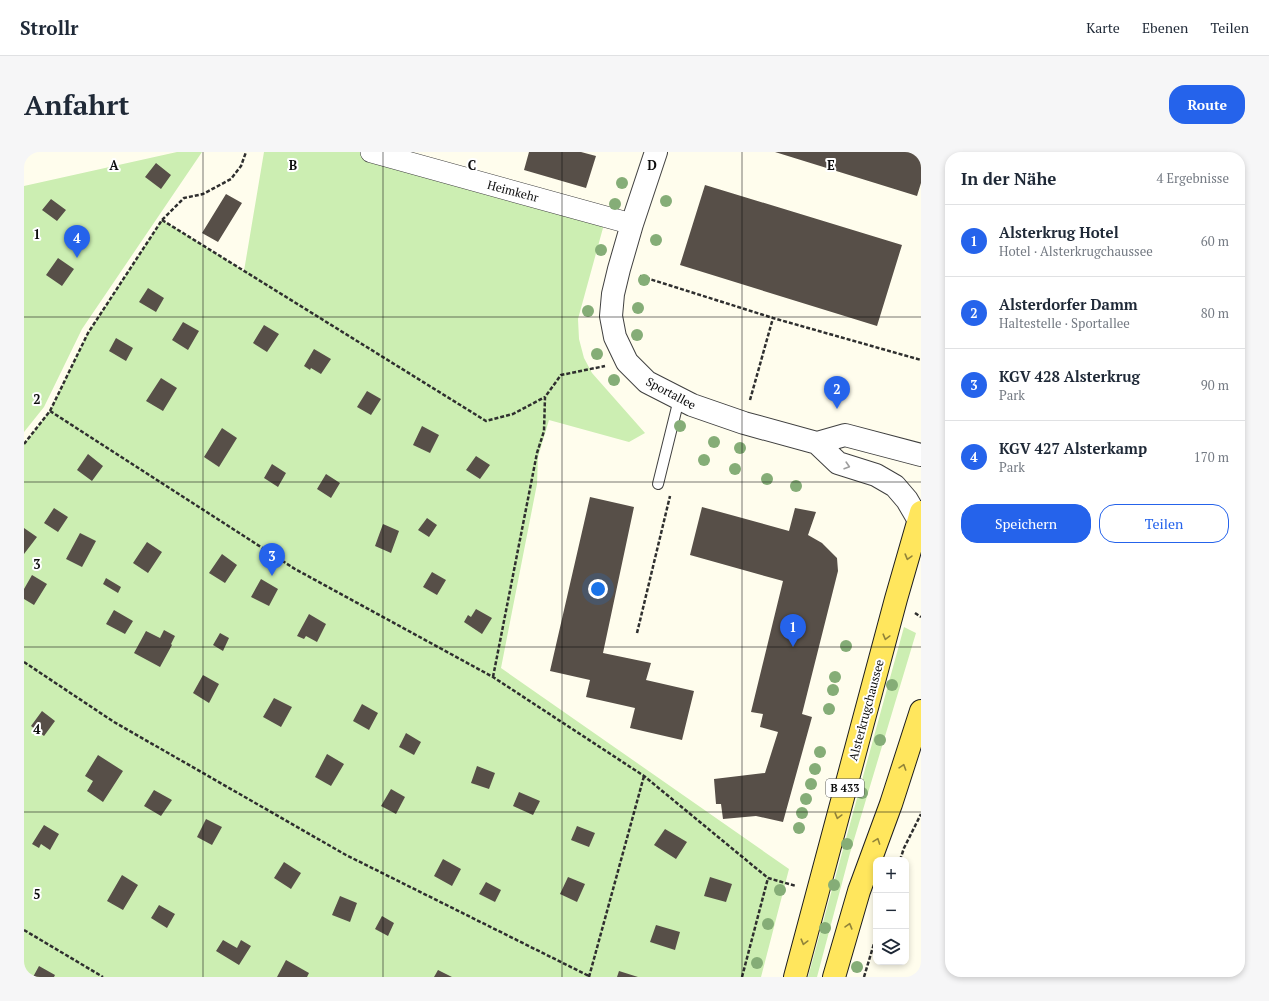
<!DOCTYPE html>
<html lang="de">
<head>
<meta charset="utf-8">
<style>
  :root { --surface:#fff; --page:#f6f6f7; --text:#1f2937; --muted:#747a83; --line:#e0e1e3; --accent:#2563eb }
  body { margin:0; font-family:"PT Serif",serif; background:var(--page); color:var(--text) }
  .controls { position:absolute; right:12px; bottom:12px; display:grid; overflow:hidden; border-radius:8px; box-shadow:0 2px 6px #0003 }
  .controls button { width:36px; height:36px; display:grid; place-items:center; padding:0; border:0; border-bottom:1px solid var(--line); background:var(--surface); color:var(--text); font:20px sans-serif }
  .you { position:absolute; left:574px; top:437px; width:14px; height:14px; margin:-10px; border:3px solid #fff; border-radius:50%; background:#1a73e8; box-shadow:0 0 0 6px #1a73e833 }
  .badge { display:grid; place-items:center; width:26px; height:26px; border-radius:50%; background:var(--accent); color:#fff; font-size:13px; font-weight:700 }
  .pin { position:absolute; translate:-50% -33px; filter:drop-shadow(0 1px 2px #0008) }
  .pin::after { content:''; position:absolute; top:21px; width:14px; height:12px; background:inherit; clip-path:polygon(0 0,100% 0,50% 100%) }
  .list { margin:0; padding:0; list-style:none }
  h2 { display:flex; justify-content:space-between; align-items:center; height:52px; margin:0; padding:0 16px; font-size:17px }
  h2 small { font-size:13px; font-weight:400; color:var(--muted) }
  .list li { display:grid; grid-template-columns:26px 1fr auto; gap:12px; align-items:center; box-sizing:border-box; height:72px; padding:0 16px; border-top:1px solid var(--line) }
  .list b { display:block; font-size:15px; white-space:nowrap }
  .list p { margin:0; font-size:13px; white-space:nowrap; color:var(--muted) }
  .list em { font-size:13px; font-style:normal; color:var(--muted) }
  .actions { display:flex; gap:8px; padding:12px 16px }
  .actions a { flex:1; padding:9px 0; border:1px solid var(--accent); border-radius:16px; text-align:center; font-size:14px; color:var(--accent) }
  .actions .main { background:var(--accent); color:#fff }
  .icon { flex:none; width:22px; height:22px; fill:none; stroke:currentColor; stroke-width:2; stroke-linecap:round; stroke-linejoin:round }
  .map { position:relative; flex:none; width:897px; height:825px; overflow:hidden; border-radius:16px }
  header { display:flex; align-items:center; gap:24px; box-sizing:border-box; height:56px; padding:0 20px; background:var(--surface); border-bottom:1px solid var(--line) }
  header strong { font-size:19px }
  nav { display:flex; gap:22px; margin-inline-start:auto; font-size:14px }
  .intro { display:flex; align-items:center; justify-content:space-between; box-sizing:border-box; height:96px; padding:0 24px }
  h1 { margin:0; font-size:28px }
  .button { padding:10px 18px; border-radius:16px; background:var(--accent); color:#fff; font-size:14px; font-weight:700 }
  main { display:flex; gap:24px; padding:0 24px }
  aside { flex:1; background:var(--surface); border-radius:16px; box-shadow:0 2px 6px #0003 }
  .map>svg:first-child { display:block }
</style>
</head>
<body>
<header>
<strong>Strollr</strong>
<nav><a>Karte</a><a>Ebenen</a><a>Teilen</a></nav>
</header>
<div class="intro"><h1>Anfahrt</h1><a class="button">Route</a></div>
<main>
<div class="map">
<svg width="897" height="825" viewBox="0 0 897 825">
  <rect width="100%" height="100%" fill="#fffded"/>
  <path fill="#cceeb2" d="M153 0H178L58 177 20 255 0 280V34Z
    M240 0H349L582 65 554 167 555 187 560 206 568 221 621 281 605 290 525 268 514 305 513 332 477 516 765 717 737 825H0V292L26 259 64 181 138 68 220 119Z
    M880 475 892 481 826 701 793 825H784Z"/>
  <path fill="#574f48" d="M505 0H557L572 4 562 36 500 18Z
    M751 0H897V31L893 44Z
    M132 11 147 23 137 37 121 25Z
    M681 33 878 93 853 174 656 113Z
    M202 42 218 51 194 90 178 81Z
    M27 47 42 58 33 69 18 58Z
    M34 106 50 117 38 134 22 123Z
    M124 136 140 146 132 160 115 150Z
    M159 170 175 179 164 198 148 188Z
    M240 173 255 182 243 200 229 191Z
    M92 186 109 196 102 209 85 199Z
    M290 197 307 207 297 222 287 216 286 218 280 214Z
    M137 226 153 236 139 259 122 249Z
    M343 239 357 247 347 263 333 255Z
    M398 274 415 283 406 301 389 293Z
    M198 276 213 286 195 315 180 305Z
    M64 302 79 314 68 329 53 318Z
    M452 304 466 313 456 327 442 318Z
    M248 312 262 321 254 335 240 326Z
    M302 322 316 331 307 346 293 337Z
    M566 345 610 355 579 501 627 511 622 528 670 539 658 588 606 576 611 556 562 545 566 528 526 519Z
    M678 355 765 379 771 356 792 360 784 383 798 391 813 406 814 419 778 562 788 565 759 670 732 664 699 667 697 652H692L690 627 741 621 754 580 736 575 739 562 727 560 759 429 666 403Z
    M30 356 44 365 34 380 20 371Z
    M403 366 413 373 405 385 394 378Z
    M359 372 375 379 367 401 351 394Z
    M0 376 13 385 0 402Z
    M56 381 72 389 58 415 42 407Z
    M123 390 138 400 124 421 109 411Z
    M198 402 213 413 201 431 185 421Z
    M408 420 422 428 413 443 399 435Z
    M8 423 23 432 10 453 0 447V437Z
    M82 426 97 435 94 441 79 432Z
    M237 427 254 437 245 454 227 445Z
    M452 457 468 466 458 482 440 470 444 463 447 465Z
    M90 458 109 469 101 482 82 472Z
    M285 462 302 472 293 490 282 484 280 487 273 484Z
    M140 478 151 484 147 492 148 493 136 515 110 501 122 479 136 486Z
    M196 481 205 486 199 499 189 493Z
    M179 523 195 532 185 551 169 541Z
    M250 546 268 555 257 575 239 565Z
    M338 552 354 561 345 578 329 569Z
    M18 559 31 569 20 584 7 574Z
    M382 581 397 590 390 603 375 595Z
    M303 602 320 612 307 634 291 625Z
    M74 603 99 619 79 650 63 639 69 629 61 624Z
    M453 614 471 621 465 637 447 631Z
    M367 637 381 645 372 662 357 654Z
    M130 638 148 648 137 664 120 654Z
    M495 640 516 649 509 663 489 654Z
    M182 667 198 675 188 693 173 685Z
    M20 673 35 682 26 698 17 692 15 696 8 692Z
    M553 674 571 681 565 695 547 688Z
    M641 677 663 690 652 707 630 693Z
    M419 707 437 717 428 734 410 724Z
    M260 710 277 721 267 737 250 726Z
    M98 723 114 733 99 758 83 749Z
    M544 725 561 732 553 750 536 742Z
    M686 725 708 732 702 750 680 744Z
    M462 730 477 738 471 750 455 742Z
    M316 744 333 751 326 770 308 763Z
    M135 753 151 762 143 776 127 766Z
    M358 764 370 771 364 784 351 777Z
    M632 773 656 780 651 798 626 790Z
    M199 788 213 796 217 788 227 794 215 813 192 799Z
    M262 808 285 821 283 825H253Z
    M15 814 31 823 30 825H9Z
    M414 818 428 825H410Z
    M595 819 614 825H593Z"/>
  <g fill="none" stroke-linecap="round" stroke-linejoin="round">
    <defs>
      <path id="service" d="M634 332 655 247"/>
      <path id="minor" d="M347 0 608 72"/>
      <path id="tertiary" d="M632 0 608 72 595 117 589 142 587 164 591 185 603 210 623 230 668 253 720 271 793 291 814 311 852 323 871 334 883 348 897 372
        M793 291 821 283 897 303"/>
      <path id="primary" d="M771 825 872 447 897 360
        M810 825 835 739 867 652 897 559"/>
    </defs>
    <use href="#service" stroke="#404040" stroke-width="12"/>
    <use href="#minor" stroke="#404040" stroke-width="22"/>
    <use href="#tertiary" stroke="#404040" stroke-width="24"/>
    <use href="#primary" stroke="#1e1e1e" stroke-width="24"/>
    <path stroke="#2f2f2f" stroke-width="2.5" stroke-dasharray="4 2" stroke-linecap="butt" d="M138 68 462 269 489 262 521 245
      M616 124 749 166 897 208
      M726 248 749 166
      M26 259 271 417 469 525 620 624 744 726 772 734
      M0 292 26 259 64 181 138 68 160 46 179 42 207 27 217 14 222 0
      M891 461 897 465
      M613 481 646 344
      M0 510 90 570 322 703 565 824
      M469 525 513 301 520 279 521 245 537 223 581 214
      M876 708 880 696 897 662
      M0 778 79 825
      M565 825 620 624
      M718 825 744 726
      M840 825 852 785"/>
    <use href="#service" stroke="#fff" stroke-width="10"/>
    <use href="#minor" stroke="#fff" stroke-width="21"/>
    <use href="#tertiary" stroke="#fff" stroke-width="22"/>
    <use href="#primary" stroke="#ffe65d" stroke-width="22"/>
  </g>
  <g fill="#85ad77">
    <circle cx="598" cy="31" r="6"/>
    <circle cx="642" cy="49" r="6"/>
    <circle cx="591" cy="52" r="6"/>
    <circle cx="632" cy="88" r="6"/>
    <circle cx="577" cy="98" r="6"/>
    <circle cx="620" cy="128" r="6"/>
    <circle cx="614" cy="156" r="6"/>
    <circle cx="564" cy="159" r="6"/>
    <circle cx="613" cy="183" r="6"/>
    <circle cx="573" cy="202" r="6"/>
    <circle cx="590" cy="228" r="6"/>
    <circle cx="656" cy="274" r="6"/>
    <circle cx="690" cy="290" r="6"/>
    <circle cx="716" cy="296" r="6"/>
    <circle cx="680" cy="308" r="6"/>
    <circle cx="711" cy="317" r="6"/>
    <circle cx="743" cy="327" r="6"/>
    <circle cx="772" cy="334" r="6"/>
    <circle cx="822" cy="494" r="6"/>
    <circle cx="811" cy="525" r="6"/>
    <circle cx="868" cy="533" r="6"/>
    <circle cx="809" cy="538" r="6"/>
    <circle cx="805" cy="557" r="6"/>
    <circle cx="856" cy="588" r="6"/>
    <circle cx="796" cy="600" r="6"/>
    <circle cx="791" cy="617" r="6"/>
    <circle cx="787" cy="632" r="6"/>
    <circle cx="838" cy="641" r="6"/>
    <circle cx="782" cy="647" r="6"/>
    <circle cx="778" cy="661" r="6"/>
    <circle cx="775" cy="676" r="6"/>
    <circle cx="823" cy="692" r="6"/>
    <circle cx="810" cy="733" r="6"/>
    <circle cx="756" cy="738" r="6"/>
    <circle cx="744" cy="772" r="6"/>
    <circle cx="801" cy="776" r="6"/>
    <circle cx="733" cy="811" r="6"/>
    <circle cx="833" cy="815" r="6"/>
  </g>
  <defs><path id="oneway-chevron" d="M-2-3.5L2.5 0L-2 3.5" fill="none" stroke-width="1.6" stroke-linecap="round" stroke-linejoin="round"/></defs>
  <use stroke="#9e9e9e" href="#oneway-chevron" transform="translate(823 314) rotate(17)"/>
  <g stroke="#928439">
    <use href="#oneway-chevron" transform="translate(884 405) rotate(106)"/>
    <use href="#oneway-chevron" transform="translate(862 485) rotate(105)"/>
    <use href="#oneway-chevron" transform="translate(879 615) rotate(-72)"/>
    <use href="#oneway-chevron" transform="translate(814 664) rotate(105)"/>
    <use href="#oneway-chevron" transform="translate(853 689) rotate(-70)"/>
    <use href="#oneway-chevron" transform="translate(825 774) rotate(-74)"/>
    <use href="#oneway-chevron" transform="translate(780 790) rotate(105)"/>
  </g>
  <path fill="none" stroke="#0d0d0d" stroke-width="1" stroke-opacity="0.55" d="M179 0V825M359 0V825M538 0V825M718 0V825M0 165H897M0 330H897M0 495H897M0 660H897"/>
  <g text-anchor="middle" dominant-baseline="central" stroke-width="4" stroke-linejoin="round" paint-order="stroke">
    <rect fill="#fff" stroke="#565656" stroke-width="1" x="802" y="627" width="38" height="18" rx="3"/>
    <g font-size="11" font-weight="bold" fill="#0d0d0d">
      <text x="821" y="636">B 433</text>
    </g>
    <g font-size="12" fill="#0d0d0d" stroke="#fff">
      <text transform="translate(489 39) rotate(15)">Heimkehr</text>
      <text transform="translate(647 241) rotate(28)">Sportallee</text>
      <text transform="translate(842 558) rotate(-75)">Alsterkrugchaussee</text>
    </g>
  </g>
  <g font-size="13" text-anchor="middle" font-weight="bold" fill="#0d0d0d" stroke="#fff" stroke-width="4" stroke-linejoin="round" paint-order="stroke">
    <text x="90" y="18">A</text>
    <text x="269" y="18">B</text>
    <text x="448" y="18">C</text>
    <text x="628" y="18">D</text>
    <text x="807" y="18">E</text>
    <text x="13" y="87">1</text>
    <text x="13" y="252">2</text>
    <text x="13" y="417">3</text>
    <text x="13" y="582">4</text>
    <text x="13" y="747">5</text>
  </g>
</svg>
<div class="controls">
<button>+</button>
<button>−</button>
<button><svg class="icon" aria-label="layers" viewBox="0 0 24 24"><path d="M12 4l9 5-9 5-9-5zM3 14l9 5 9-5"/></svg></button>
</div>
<div class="you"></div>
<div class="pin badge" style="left:769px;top:495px">1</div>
<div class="pin badge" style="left:813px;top:257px">2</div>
<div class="pin badge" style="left:248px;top:424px">3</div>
<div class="pin badge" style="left:53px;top:106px">4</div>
</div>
<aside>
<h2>In der Nähe<small>4 Ergebnisse</small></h2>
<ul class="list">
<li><span class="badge">1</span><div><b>Alsterkrug Hotel</b><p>Hotel · Alsterkrugchaussee</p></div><em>60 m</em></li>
<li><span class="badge">2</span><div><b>Alsterdorfer Damm</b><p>Haltestelle · Sportallee</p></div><em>80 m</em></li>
<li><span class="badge">3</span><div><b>KGV 428 Alsterkrug</b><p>Park</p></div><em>90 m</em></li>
<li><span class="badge">4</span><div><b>KGV 427 Alsterkamp</b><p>Park</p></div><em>170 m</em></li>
</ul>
<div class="actions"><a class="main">Speichern</a><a>Teilen</a></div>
</aside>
</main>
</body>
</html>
